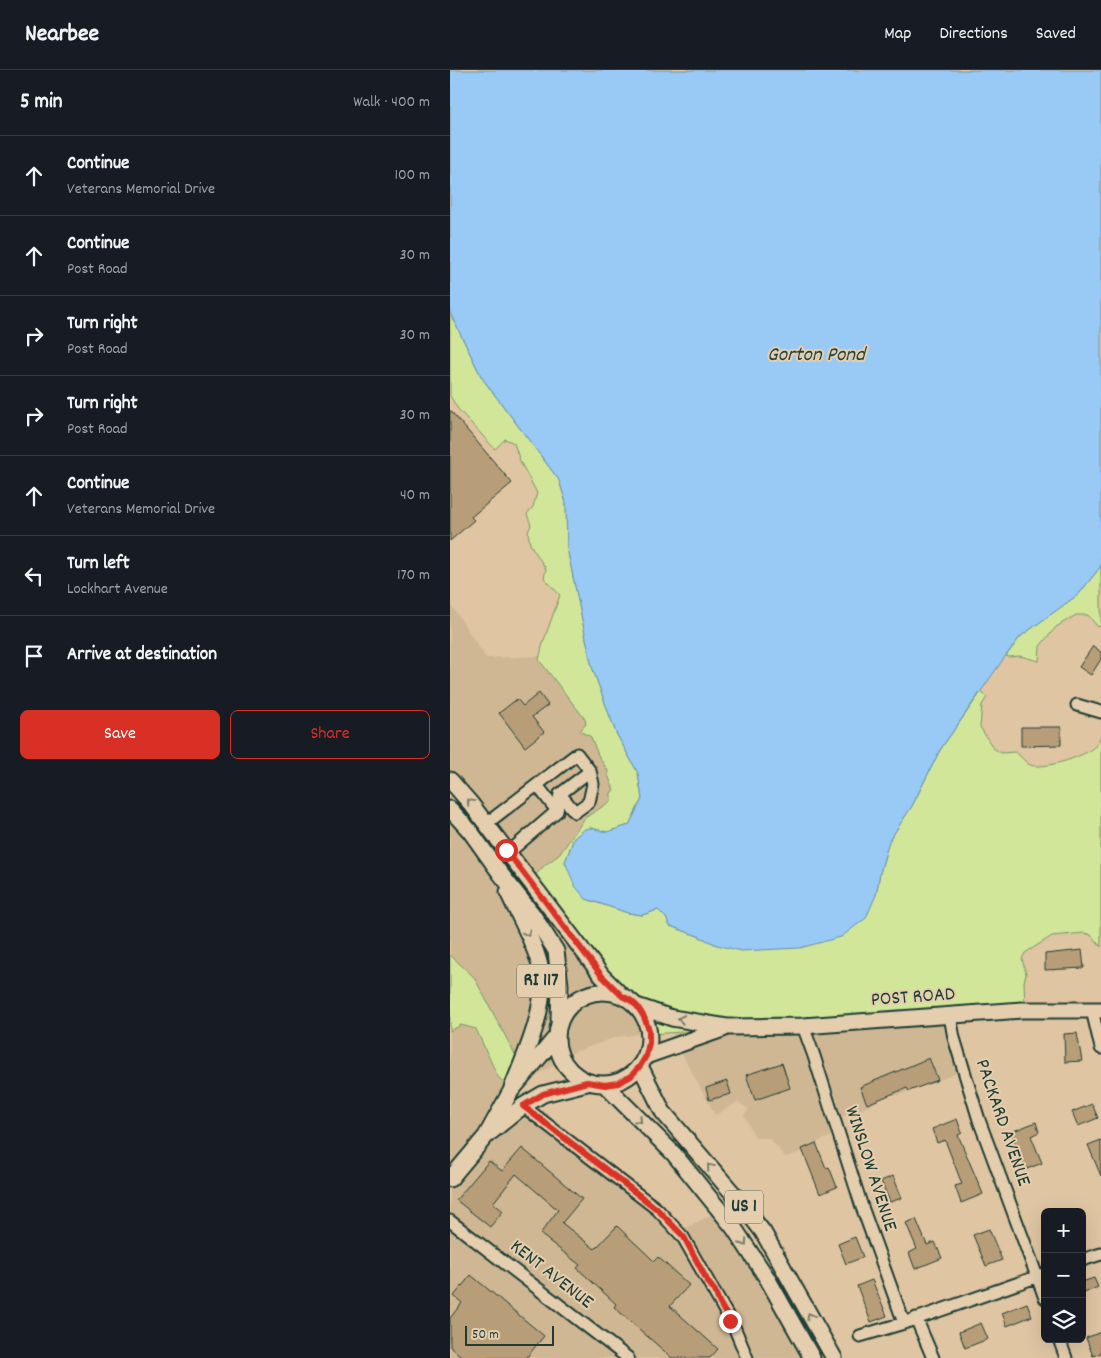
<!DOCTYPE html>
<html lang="en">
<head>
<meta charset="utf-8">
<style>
  :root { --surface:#171b24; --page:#242831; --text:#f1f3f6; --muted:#9ea1a6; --line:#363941; --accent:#d93025 }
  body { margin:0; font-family:Dekko,sans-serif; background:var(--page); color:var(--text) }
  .controls { position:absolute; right:15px; bottom:15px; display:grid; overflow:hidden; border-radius:8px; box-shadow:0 5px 20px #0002 }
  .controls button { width:45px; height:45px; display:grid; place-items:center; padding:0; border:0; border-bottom:1px solid var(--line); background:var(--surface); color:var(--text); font:25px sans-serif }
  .scale { position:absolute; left:15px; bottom:12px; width:89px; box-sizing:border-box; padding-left:5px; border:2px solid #1f3d34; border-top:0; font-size:14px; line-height:18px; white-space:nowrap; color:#1f3d34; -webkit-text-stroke:4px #e4ceae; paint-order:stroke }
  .stop { position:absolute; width:15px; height:15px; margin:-11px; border:4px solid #d93025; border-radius:50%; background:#fff }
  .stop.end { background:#d93025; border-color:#fff; box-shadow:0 1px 5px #0008 }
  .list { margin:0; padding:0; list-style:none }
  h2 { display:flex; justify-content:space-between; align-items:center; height:65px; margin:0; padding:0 20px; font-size:21px }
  h2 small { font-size:16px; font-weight:400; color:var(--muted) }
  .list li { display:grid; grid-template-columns:32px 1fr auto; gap:15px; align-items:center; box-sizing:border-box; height:80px; padding:0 20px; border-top:1px solid var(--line) }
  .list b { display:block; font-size:19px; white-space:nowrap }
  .list p { margin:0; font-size:16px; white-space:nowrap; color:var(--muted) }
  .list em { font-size:16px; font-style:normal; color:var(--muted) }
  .actions { display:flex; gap:10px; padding:15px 20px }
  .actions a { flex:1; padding:11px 0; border:1px solid var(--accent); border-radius:8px; text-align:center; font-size:18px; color:var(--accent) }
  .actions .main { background:var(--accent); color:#fff }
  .icon { flex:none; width:28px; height:28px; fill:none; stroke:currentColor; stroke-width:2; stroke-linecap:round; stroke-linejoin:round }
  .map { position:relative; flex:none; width:651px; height:1288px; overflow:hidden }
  header { display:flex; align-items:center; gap:30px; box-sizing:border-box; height:70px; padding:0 25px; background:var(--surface); border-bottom:1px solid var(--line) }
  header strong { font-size:24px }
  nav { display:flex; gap:28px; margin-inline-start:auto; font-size:18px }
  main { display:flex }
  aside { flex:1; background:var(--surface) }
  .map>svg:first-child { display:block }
</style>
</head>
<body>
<header>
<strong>Nearbee</strong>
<nav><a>Map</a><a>Directions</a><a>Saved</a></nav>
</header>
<main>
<aside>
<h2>5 min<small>Walk · 400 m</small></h2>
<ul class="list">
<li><svg class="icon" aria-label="ahead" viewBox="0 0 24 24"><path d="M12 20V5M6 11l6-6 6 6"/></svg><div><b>Continue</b><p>Veterans Memorial Drive</p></div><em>100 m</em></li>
<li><svg class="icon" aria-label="ahead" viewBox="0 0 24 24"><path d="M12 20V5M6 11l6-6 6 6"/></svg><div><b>Continue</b><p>Post Road</p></div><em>30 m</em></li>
<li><svg class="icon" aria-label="right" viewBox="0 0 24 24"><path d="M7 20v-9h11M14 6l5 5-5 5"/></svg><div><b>Turn right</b><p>Post Road</p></div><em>30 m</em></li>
<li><svg class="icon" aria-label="right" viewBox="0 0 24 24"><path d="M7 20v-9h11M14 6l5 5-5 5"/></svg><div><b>Turn right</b><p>Post Road</p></div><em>30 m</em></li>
<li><svg class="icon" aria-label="ahead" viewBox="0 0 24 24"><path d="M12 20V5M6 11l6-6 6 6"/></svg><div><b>Continue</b><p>Veterans Memorial Drive</p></div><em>40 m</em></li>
<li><svg class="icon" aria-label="left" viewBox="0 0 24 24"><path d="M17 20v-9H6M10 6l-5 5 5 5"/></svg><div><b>Turn left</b><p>Lockhart Avenue</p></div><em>170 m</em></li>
<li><svg class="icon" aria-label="arrive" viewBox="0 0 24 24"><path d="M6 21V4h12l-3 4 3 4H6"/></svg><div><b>Arrive at destination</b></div></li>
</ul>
<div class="actions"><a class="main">Save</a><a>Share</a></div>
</aside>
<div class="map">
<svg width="651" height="1288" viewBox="0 0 651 1288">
  <rect width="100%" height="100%" fill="#dfc5a2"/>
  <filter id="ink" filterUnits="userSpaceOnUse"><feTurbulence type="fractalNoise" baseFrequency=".02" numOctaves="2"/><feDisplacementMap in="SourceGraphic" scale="10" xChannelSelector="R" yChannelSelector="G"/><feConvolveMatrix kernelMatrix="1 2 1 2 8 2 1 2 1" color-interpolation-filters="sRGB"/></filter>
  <g filter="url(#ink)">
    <path fill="#cfb794" d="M0 533 36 588 90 586 89 590 135 649 148 685 158 701V705L164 720 161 723V731L135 748 109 785 95 795 147 893 195 963 163 968 131 980 126 981 92 1002 83 1009 69 992 24 907 0 885Z
      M498 946 513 1001 449 1025H439L405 1043 387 1048 388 1063 358 1076 355 1081 335 1087 322 1071 318 1068H305L294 1045 299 1039 288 1032 265 1045 223 967V963Z
      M11 955 26 959 48 1007 67 1024V1030L207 1138 231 1160 273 1139 353 1288H0V961Z"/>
    <path fill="#d2e69a" stroke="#789267" d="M0 243 32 308 109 410 116 433 117 478 142 597 166 663 188 703 192 729 179 755 157 762 141 758 136 759 124 768 115 792 136 829 178 843 192 845 208 840 216 848 220 856 248 866 267 875 426 825 430 803 439 771 462 736 490 680 531 622 537 627 532 635 530 657 543 678 551 683 566 682C570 686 575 692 580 695 593 700 633 687 643 678 648 675 649 670 651 665V877L641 865 634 863 602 866 575 883 572 889 576 904 574 912 575 939 201 964 195 963 147 893 79 812 95 795 109 785 135 748 161 731V723L164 720 158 705V701L148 685 141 667 130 661 136 654 135 649 89 590 93 573 110 525 94 508 96 499 80 474 78 462 81 455 77 444 83 437 87 423 70 391 64 373 55 369 45 379 8 339 0 326Z
      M651 496V557L647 556 638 545H626L606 557 590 576 589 591 570 586 559 587 556 586 571 566 629 524Z
      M0 885 24 907 69 992 83 1009 67 1024 48 1007 26 959 11 955 0 961Z"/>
    <path fill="#99c9f5" stroke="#6891a8" d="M0 0H651V496L629 524 571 566 554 588 490 680 462 736 439 771 430 803 426 825 416 848 391 867 350 878 291 881 267 875 248 866 220 856 216 848 208 840 192 845 178 843 136 829 125 816 115 792 124 768 135 759 141 758 157 762 179 755 192 729 188 703 166 663 142 597 117 478 116 433 109 410 32 308 0 243Z"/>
    <path fill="#b79e79" stroke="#1f3d34" d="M0 340 62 413 21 447 24 450 0 471Z
      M643 576 651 582V589L641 605 629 597Z
      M89 623 98 635 82 647 94 662 75 677 49 643 67 629 73 636Z
      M571 657H611V675L571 676Z
      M632 880 634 898 595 900V884Z
      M627 963 632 991 615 992 614 964Z
      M479 988 488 1010 459 1021 457 1018 417 1034 410 1017Z
      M332 993 340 1018 305 1030 296 1005Z
      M277 1011 281 1024 259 1030 256 1018Z
      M642 1034 648 1048 628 1056 622 1042Z
      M507 1049 512 1063 508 1065 533 1124 511 1133 505 1116 512 1114 495 1070 487 1073 482 1059Z
      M586 1052 589 1062 581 1066 592 1093 572 1101 567 1088 570 1087 561 1062Z
      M651 1070V1106L638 1075Z
      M366 1073 376 1098 379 1097 387 1117 370 1124 352 1079Z
      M72 1078 132 1129 112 1153 145 1179 167 1156 204 1191 208 1187 239 1215 220 1236 268 1279 260 1288H222L164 1237 166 1234 127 1198 130 1195 90 1164 108 1140 66 1104 43 1133 53 1141 40 1157 6 1130 39 1091 52 1101Z
      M443 1106 452 1128 440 1132 431 1111Z
      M466 1149 477 1175 485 1172 492 1188 465 1199 459 1183 467 1179 456 1153Z
      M539 1159 552 1190 536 1196 523 1165Z
      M405 1167 413 1187 396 1194 388 1174Z
      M21 1205 94 1266 76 1288H14L0 1277V1248L12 1233 4 1226Z
      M644 1208 648 1217 632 1224V1212Z
      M422 1210 437 1246 421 1252 407 1216Z
      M577 1233 582 1246 557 1256 552 1243Z
      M531 1253 538 1269 515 1278 509 1262Z
      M651 1262V1283L643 1286 636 1268Z"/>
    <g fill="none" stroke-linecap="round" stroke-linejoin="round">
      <defs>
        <path id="minor" d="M627 635 651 642
          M87 715 107 741
          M110 724 125 742 139 732 143 714 140 701
          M36 754 127 684 140 701 110 724 107 741 58 783
          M642 940 651 978
          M500 946 504 968 529 1050 595 1228
          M353 956 364 986 412 1137 454 1253
          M73 1036 207 1139 233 1167 285 1259 297 1288
          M0 1151 178 1288
          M632 1190 651 1184
          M466 1248 483 1288
          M410 1266 454 1253 595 1204
          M609 1269 616 1288"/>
        <path id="major" d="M0 710 21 734 152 906 172 926
          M0 739 20 761 50 803 83 845 106 881 110 915 109 949
          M58 822C69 847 84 871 90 896 99 937 75 984 61 1021
          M107 968a46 46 0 1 1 92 0a46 46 0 1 1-92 0Z
          M187 936 222 948 277 957 353 956 572 940H651
          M196 986 273 959
          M190 996 213 1042 286 1127 313 1162 384 1288
          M155 1015 224 1084 284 1158 317 1208 362 1288
          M41 1062 73 1036 93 1024 137 1013
          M0 1109 36 1066 61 1021 106 967"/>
      </defs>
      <use href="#minor" stroke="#1f3d34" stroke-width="15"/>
      <use href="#major" stroke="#1f3d34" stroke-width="19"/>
      <use href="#minor" stroke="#e4ceae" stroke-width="11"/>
      <use href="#major" stroke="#e4ceae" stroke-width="15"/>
    </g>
    <defs><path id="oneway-chevron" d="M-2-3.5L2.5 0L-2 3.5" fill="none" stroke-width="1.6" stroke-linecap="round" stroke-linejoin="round" transform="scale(1.25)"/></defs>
    <g stroke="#787e6b">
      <use href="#oneway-chevron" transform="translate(20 732) rotate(-130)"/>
      <use href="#oneway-chevron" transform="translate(77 863) rotate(65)"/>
      <use href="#oneway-chevron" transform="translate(231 949) rotate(-170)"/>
      <use href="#oneway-chevron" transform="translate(189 1050) rotate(45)"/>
      <use href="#oneway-chevron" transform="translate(260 1097) rotate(-130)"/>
      <use href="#oneway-chevron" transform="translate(294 1173) rotate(56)"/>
      <use href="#oneway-chevron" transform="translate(360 1246) rotate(-120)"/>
    </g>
  </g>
  <g fill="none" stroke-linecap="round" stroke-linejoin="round" filter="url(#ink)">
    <path stroke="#d93025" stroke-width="6" d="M56 780 152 906 172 926 180 930 187 936 194 947 199 960V973L196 986 190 996 181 1006 168 1013 155 1015 137 1012 93 1024 73 1036 207 1139 234 1167 258 1212 265 1221 269 1232 280 1251"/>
  </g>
  <g text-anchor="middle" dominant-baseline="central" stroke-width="4" stroke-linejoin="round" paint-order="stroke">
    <g fill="#e4ceae" stroke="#5a6859" stroke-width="1">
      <rect x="67" y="894.5" width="48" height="33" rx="4"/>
      <rect x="275" y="1120.5" width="38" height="33" rx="4"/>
    </g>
    <g font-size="19" font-weight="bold" fill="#1f3d34">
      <text x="91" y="911">RI 117</text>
      <text x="294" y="1137">US 1</text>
    </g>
    <g font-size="20" fill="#1f3d34" stroke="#e4ceae">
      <text transform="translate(463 928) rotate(-4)">POST ROAD</text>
      <text transform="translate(552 1053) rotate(71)">PACKARD AVENUE</text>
      <text transform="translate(420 1099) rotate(72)">WINSLOW AVENUE</text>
      <text transform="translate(101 1205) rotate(38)">KENT AVENUE</text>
    </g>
    <g font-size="21" font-style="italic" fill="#25443e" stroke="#e4ceae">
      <text x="366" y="286">Gorton Pond</text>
    </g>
  </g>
</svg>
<div class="controls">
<button>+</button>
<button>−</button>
<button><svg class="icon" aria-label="layers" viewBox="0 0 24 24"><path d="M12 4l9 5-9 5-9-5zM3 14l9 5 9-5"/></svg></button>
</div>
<div class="scale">50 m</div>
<div class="stop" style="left:56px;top:780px"></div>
<div class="stop end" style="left:280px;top:1251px"></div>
</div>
</main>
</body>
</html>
